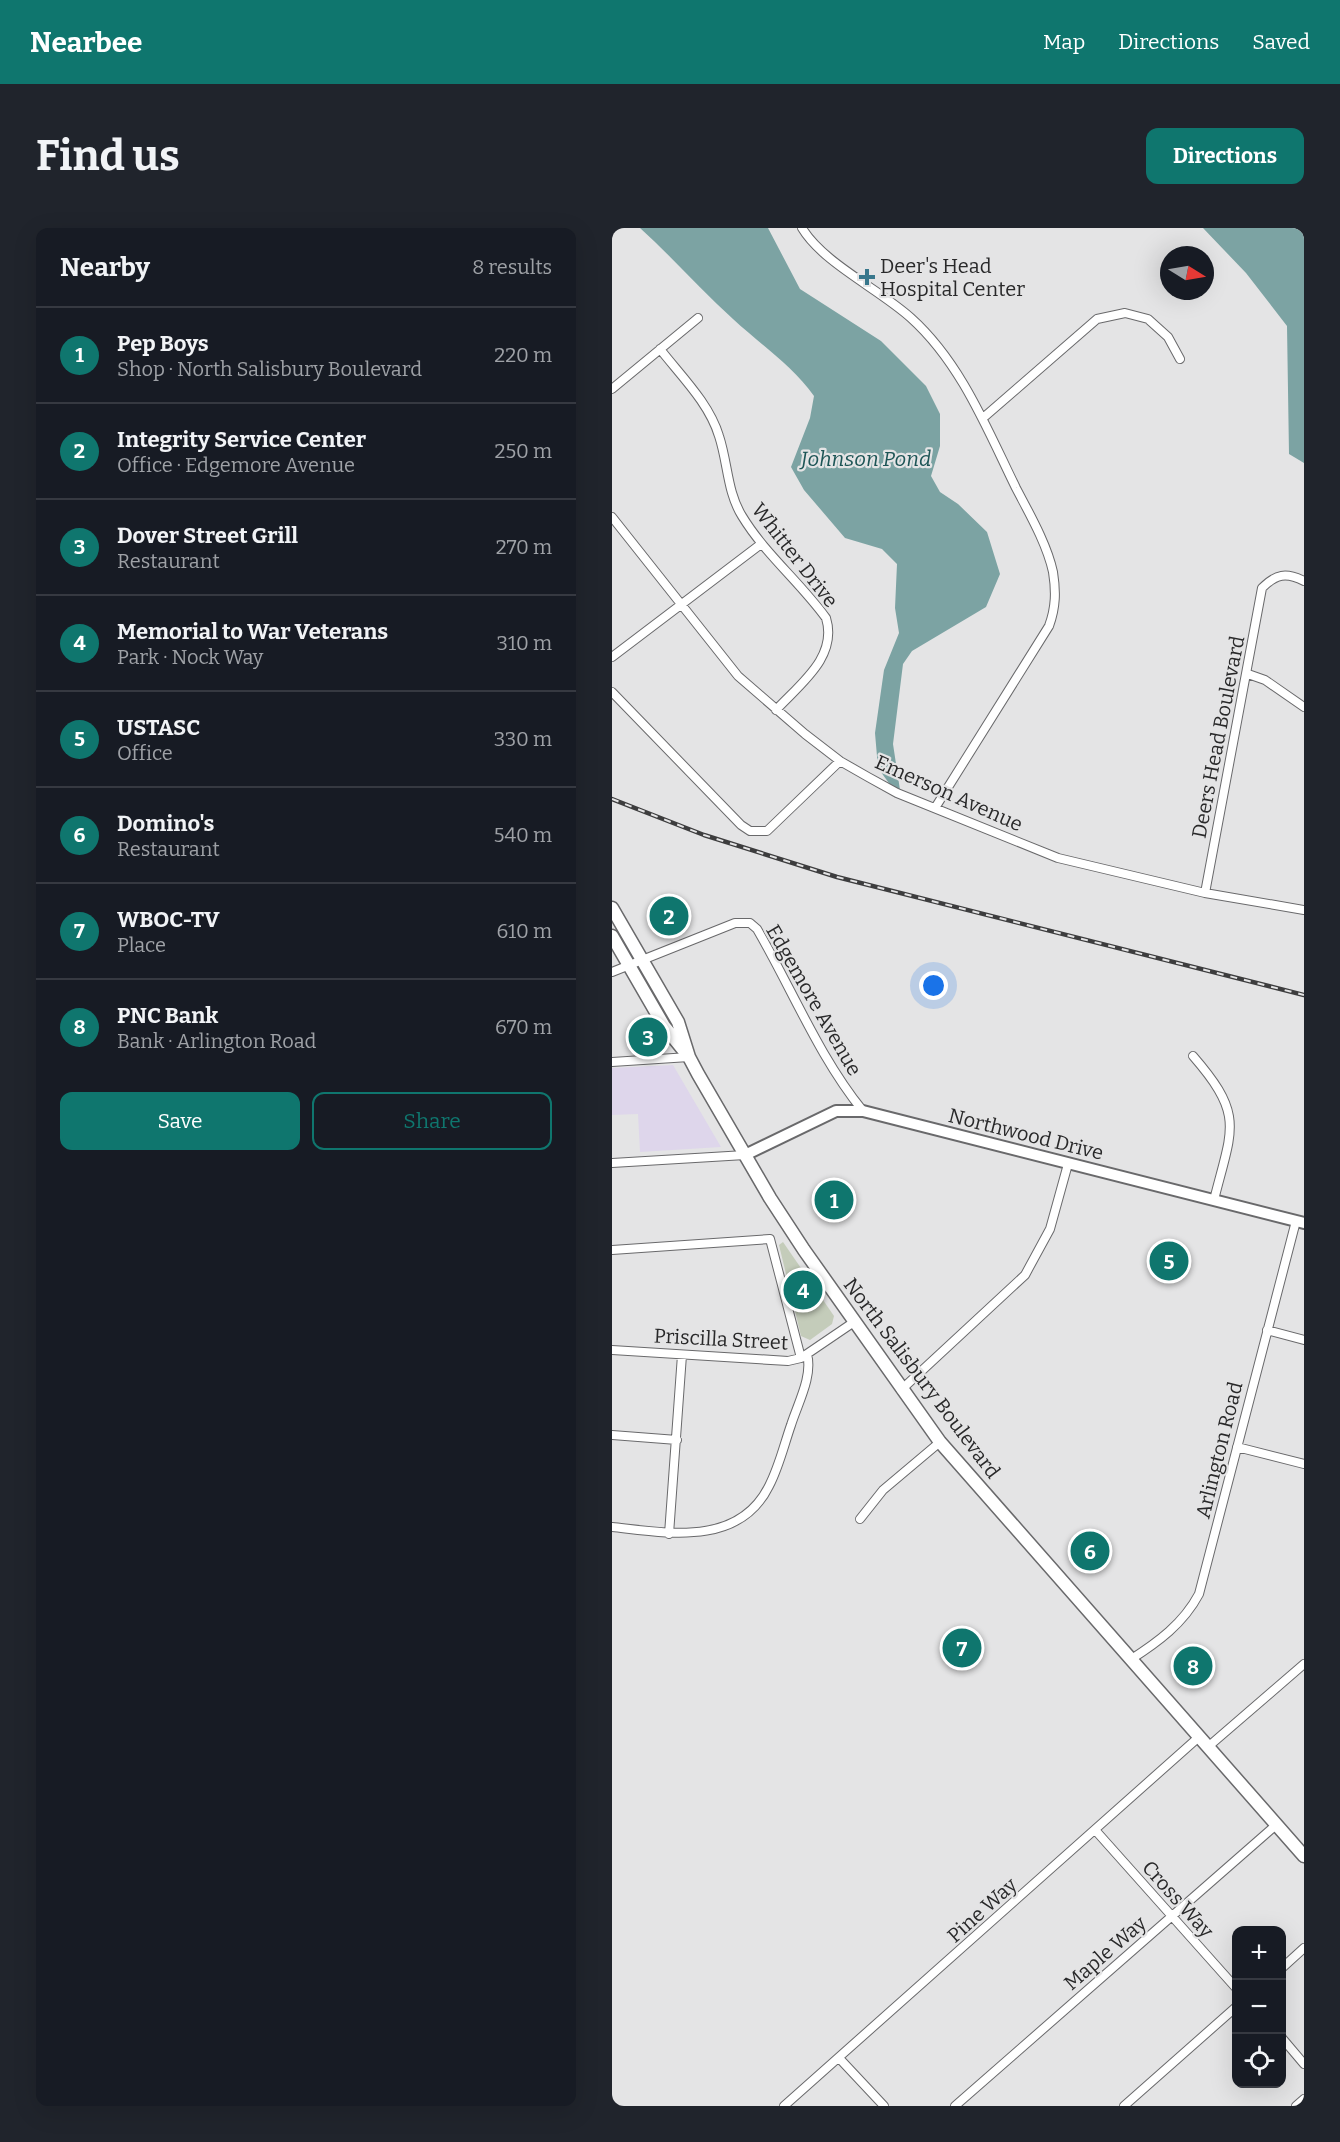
<!DOCTYPE html>
<html lang="en">
<head>
<meta charset="utf-8">
<style>
  :root { --surface:#171b24; --page:#20242c; --text:#f1f3f6; --muted:#9ea1a6; --line:#363941; --accent:#0f766e }
  body { margin:0; font-family:Bitter,serif; background:var(--page); color:var(--text) }
  .controls { position:absolute; right:18px; bottom:18px; display:grid; overflow:hidden; border-radius:12px; box-shadow:0 6px 24px #0002 }
  .controls button { width:54px; height:54px; display:grid; place-items:center; padding:0; border:0; border-bottom:2px solid var(--line); background:var(--surface); color:var(--text); font:30px sans-serif }
  .compass { position:absolute; left:548px; top:18px; width:54px; height:54px; border-radius:50%; background:var(--surface); box-shadow:0 6px 24px #0002; rotate:101deg }
  .you { position:absolute; left:322px; top:758px; width:21px; height:21px; margin:-15px; border:4px solid #fff; border-radius:50%; background:#1a73e8; box-shadow:0 0 0 9px #1a73e833 }
  .badge { display:grid; place-items:center; width:39px; height:39px; border-radius:50%; background:var(--accent); color:#fff; font-size:20px; font-weight:700 }
  .pin { position:absolute; translate:-50% -50%; border:3px solid #fff; box-shadow:0 2px 6px #0006 }
  .list { margin:0; padding:0; list-style:none }
  h2 { display:flex; justify-content:space-between; align-items:center; height:78px; margin:0; padding:0 24px; font-size:26px }
  h2 small { font-size:20px; font-weight:400; color:var(--muted) }
  .list li { display:grid; grid-template-columns:39px 1fr auto; gap:18px; align-items:center; box-sizing:border-box; height:96px; padding:0 24px; border-top:2px solid var(--line) }
  .list b { display:block; font-size:22px; white-space:nowrap }
  .list p { margin:0; font-size:20px; white-space:nowrap; color:var(--muted) }
  .list em { font-size:20px; font-style:normal; color:var(--muted) }
  .actions { display:flex; gap:12px; padding:18px 24px }
  .actions a { flex:1; padding:14px 0; border:2px solid var(--accent); border-radius:12px; text-align:center; font-size:21px; color:var(--accent) }
  .actions .main { background:var(--accent); color:#fff }
  .icon { flex:none; width:33px; height:33px; fill:none; stroke:currentColor; stroke-width:2; stroke-linecap:round; stroke-linejoin:round }
  .map { position:relative; flex:none; width:692px; height:1878px; overflow:hidden; border-radius:12px }
  header { display:flex; align-items:center; gap:36px; box-sizing:border-box; height:84px; padding:0 30px; background:var(--accent); color:#fff }
  header strong { font-size:28px }
  nav { display:flex; gap:33px; margin-inline-start:auto; font-size:21px }
  .intro { display:flex; align-items:center; justify-content:space-between; box-sizing:border-box; height:144px; padding:0 36px }
  h1 { margin:0; font-size:42px }
  .button { padding:15px 27px; border-radius:12px; background:var(--accent); color:#fff; font-size:21px; font-weight:700 }
  main { display:flex; gap:36px; padding:0 36px }
  aside { flex:1; background:var(--surface); border-radius:12px; box-shadow:0 6px 24px #0002 }
  .map>svg:first-child { display:block }
</style>
</head>
<body>
<header>
<strong>Nearbee</strong>
<nav><a>Map</a><a>Directions</a><a>Saved</a></nav>
</header>
<div class="intro"><h1>Find us</h1><a class="button">Directions</a></div>
<main>
<aside>
<h2>Nearby<small>8 results</small></h2>
<ul class="list">
<li><span class="badge">1</span><div><b>Pep Boys</b><p>Shop · North Salisbury Boulevard</p></div><em>220 m</em></li>
<li><span class="badge">2</span><div><b>Integrity Service Center</b><p>Office · Edgemore Avenue</p></div><em>250 m</em></li>
<li><span class="badge">3</span><div><b>Dover Street Grill</b><p>Restaurant</p></div><em>270 m</em></li>
<li><span class="badge">4</span><div><b>Memorial to War Veterans</b><p>Park · Nock Way</p></div><em>310 m</em></li>
<li><span class="badge">5</span><div><b>USTASC</b><p>Office</p></div><em>330 m</em></li>
<li><span class="badge">6</span><div><b>Domino's</b><p>Restaurant</p></div><em>540 m</em></li>
<li><span class="badge">7</span><div><b>WBOC-TV</b><p>Place</p></div><em>610 m</em></li>
<li><span class="badge">8</span><div><b>PNC Bank</b><p>Bank · Arlington Road</p></div><em>670 m</em></li>
</ul>
<div class="actions"><a class="main">Save</a><a>Share</a></div>
</aside>
<div class="map">
<svg width="692" height="1878" viewBox="0 0 692 1878">
  <rect width="100%" height="100%" fill="#e4e4e5"/>
  <path fill="#ded6eb" d="M61 837 109 919 28 924 26 886 0 887V840Z"/>
  <path fill="#c4ccba" d="M171 1014 222 1088 220 1096 198 1112 189 1108 167 1017Z"/>
  <path fill="#7ca3a3" d="M28 0H156L188 61 269 113 314 158 328 186V218L319 248 328 264 346 276 375 304 388 346 374 379 300 423 291 436 281 516 288 562 279 558 266 540 263 505 272 442 287 405 283 380 285 336 270 321 233 310 192 262 179 239 198 190 202 168C180 137 149 117 121 91 89 62 60 29 28 0Z
    M591 0H692V235L677 226 675 98 634 45Z"/>
  <g fill="none" stroke-linecap="round" stroke-linejoin="round">
    <defs>
      <path id="street" d="M190 0C211 35 267 61 299 90 349 135 375 201 404 260 417 285 435 316 441 344 444 363 444 379 437 398L323 580
        M48 121C69 148 97 175 107 208 116 235 115 264 130 288 153 326 188 354 214 390 226 429 188 456 164 482
        M0 161 86 90
        M371 190 485 91 513 85 536 91 556 109 568 131
        M0 289 126 448 193 506 228 533 256 549 285 565 446 630 593 665 692 682
        M0 429 149 316
        M636 446 653 452 692 479
        M0 464 129 597 138 603H155L228 533
        M593 665 650 360C664 346 674 344 692 353
        M0 744 123 695H138L145 701C180 761 207 829 251 883
        M581 828C633 888 620 900 602 972
        M0 834 77 829
        M0 935 133 927
        M0 1022 158 1011 189 1130
        M655 1102 692 1112
        M0 1122 176 1133 189 1130 242 1094
        M289 1162 413 1047 438 1001 456 936
        M0 1207 65 1212
        M625 1219 692 1236
        M248 1291 271 1262 328 1214
        M0 1299C55 1305 127 1319 157 1258 167 1239 172 1217 179 1197 186 1175 201 1148 195 1126
        M57 1306 70 1127
        M518 1432C546 1414 571 1396 587 1366L684 993
        M597 1518 692 1436
        M484 1603 624 1760
        M670 1740 692 1720
        M670 1810 692 1836
        M227 1830 272 1878
        M172 1878 588 1508
        M343 1878 664 1597
        M512 1878 624 1779
        M684 1878 692 1871"/>
      <path id="secondary" d="M133 927 224 883H251L692 995"/>
      <path id="primary" d="M0 680 66 794 77 829 86 846 158 970 192 1022 328 1214 692 1628
        M0 708 52 798 73 824"/>
    </defs>
    <use href="#street" stroke="#69696b" stroke-width="10"/>
    <use href="#secondary" stroke="#69696b" stroke-width="14"/>
    <use href="#primary" stroke="#69696b" stroke-width="15"/>
    <use href="#street" stroke="#fff" stroke-width="8"/>
    <use href="#secondary" stroke="#fff" stroke-width="10"/>
    <use href="#primary" stroke="#fff" stroke-width="12"/>
    <defs>
      <path id="rail" d="M0 571 92 607 225 649 692 767"/>
    </defs>
    <use href="#rail" stroke="#3d3d3e" stroke-width="4.5"/>
    <use href="#rail" stroke="#e4e4e5" stroke-width="2" stroke-dasharray="7" stroke-linecap="butt"/>
  </g>
  <path fill="#38778c" stroke="#e4e4e5" stroke-width="2" d="M252 40h6v6h6v6h-6v6h-6v-6h-6v-6h6z"/>
  <g text-anchor="middle" dominant-baseline="central" stroke-width="4.5" stroke-linejoin="round" paint-order="stroke">
    <g font-size="20" fill="#29292a" stroke="#e4e4e5" text-anchor="start">
      <text x="268" y="38">Deer's Head<tspan x="268" dy="23">Hospital Center</tspan></text>
    </g>
    <g font-size="20" fill="#29292a" stroke="#e4e4e5">
      <text transform="translate(183 327) rotate(52)">Whitter Drive</text>
      <text transform="translate(606 509) rotate(-79)">Deers Head Boulevard</text>
      <text transform="translate(337 565) rotate(24)">Emerson Avenue</text>
      <text transform="translate(202 772) rotate(60)">Edgemore Avenue</text>
      <text transform="translate(414 906) rotate(14)">Northwood Drive</text>
      <text transform="translate(109 1111) rotate(3)">Priscilla Street</text>
      <text transform="translate(310 1150) rotate(53)">North Salisbury Boulevard</text>
      <text transform="translate(607 1222) rotate(-76)">Arlington Road</text>
      <text transform="translate(566 1671) rotate(48)">Cross Way</text>
      <text transform="translate(370 1682) rotate(-42)">Pine Way</text>
      <text transform="translate(493 1725) rotate(-41)">Maple Way</text>
    </g>
    <g font-size="21" font-style="italic" fill="#1d5556" stroke="#e4e4e5">
      <text x="254" y="231">Johnson Pond</text>
    </g>
  </g>
</svg>
<div class="controls">
<button>+</button>
<button>−</button>
<button><svg class="icon" aria-label="locate" viewBox="0 0 24 24"><circle cx="12" cy="12" r="6"/><path d="M12 2v4M12 18v4M2 12h4M18 12h4"/></svg></button>
</div>
<svg class="compass" viewBox="-18 -18 36 36"><path d="M0-13l5 13h-10z" fill="#e53935"/><path d="M0 13l5-13h-10z" fill="#9ea1a6"/></svg>
<div class="you"></div>
<div class="pin badge" style="left:222px;top:972px">1</div>
<div class="pin badge" style="left:57px;top:688px">2</div>
<div class="pin badge" style="left:36px;top:809px">3</div>
<div class="pin badge" style="left:191px;top:1062px">4</div>
<div class="pin badge" style="left:557px;top:1033px">5</div>
<div class="pin badge" style="left:478px;top:1323px">6</div>
<div class="pin badge" style="left:350px;top:1420px">7</div>
<div class="pin badge" style="left:581px;top:1438px">8</div>
</div>
</main>
</body>
</html>
